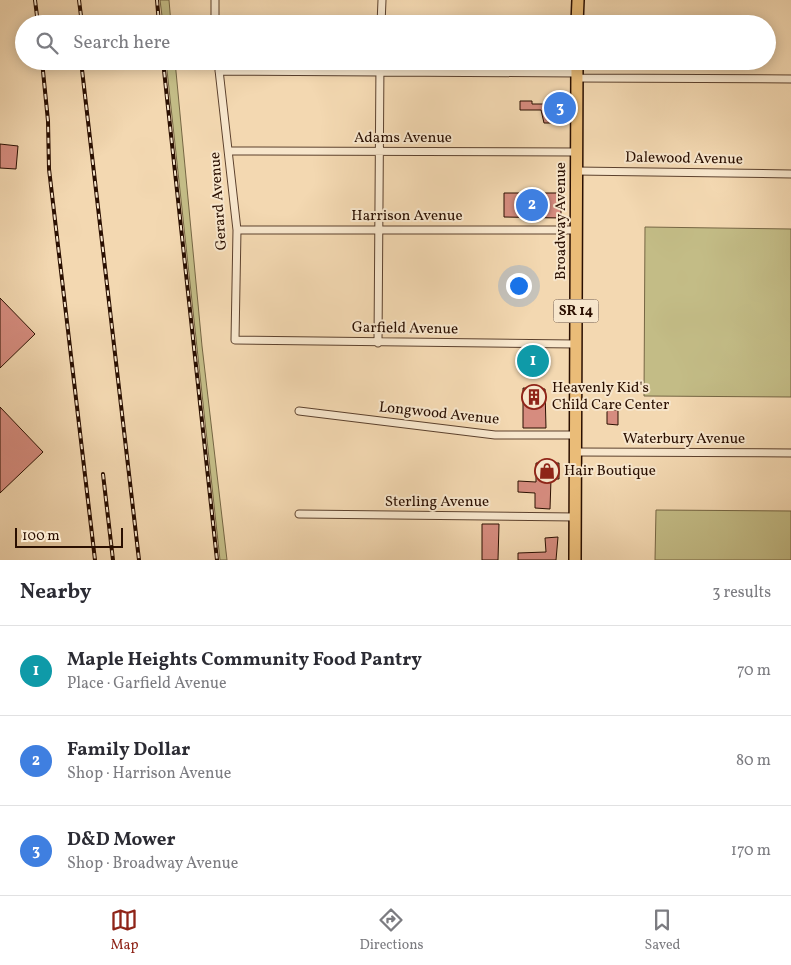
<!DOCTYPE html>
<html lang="en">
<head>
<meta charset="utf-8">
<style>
  :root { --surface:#fff; --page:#f2f2f3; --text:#2b2b33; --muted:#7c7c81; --line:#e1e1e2; --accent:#8f2418 }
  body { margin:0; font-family:Vollkorn,serif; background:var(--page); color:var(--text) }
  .scale { position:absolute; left:15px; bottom:12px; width:108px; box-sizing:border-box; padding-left:5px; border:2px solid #2a0f01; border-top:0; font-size:14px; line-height:18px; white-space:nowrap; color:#2a0f01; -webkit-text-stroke:4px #f7e6cc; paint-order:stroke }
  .you { position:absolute; left:518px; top:285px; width:18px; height:18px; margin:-12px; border:4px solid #fff; border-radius:50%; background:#1a73e8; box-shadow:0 0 0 8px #1a73e833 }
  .badge { display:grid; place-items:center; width:32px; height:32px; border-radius:50%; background:var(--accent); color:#fff; font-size:16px; font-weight:700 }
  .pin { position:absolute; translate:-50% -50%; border:2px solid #fff; box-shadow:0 1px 5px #0006 }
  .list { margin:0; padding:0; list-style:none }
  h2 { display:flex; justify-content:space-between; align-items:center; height:65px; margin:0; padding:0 20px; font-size:21px }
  h2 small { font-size:16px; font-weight:400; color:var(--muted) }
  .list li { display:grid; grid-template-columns:32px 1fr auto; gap:15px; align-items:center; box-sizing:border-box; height:90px; padding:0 20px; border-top:1px solid var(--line) }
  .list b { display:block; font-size:19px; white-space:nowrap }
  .list p { margin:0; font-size:16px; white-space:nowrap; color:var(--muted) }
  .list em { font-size:16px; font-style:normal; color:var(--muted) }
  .icon { flex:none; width:28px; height:28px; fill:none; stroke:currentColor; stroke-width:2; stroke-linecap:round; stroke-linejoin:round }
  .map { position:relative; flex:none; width:791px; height:560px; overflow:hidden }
  .search { position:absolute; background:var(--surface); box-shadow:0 2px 12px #0003; left:15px; right:15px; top:15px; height:55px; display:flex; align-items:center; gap:12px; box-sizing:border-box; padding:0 18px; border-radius:28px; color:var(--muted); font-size:19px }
  .sheet { height:335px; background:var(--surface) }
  nav { display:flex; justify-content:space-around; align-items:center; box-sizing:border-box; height:70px; border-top:1px solid var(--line); background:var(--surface); font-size:14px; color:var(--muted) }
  nav a { display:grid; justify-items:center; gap:2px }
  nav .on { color:var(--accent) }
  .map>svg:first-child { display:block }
</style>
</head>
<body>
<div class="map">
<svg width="791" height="560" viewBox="0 0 791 560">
  <rect width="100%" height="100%" fill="#f3d8b1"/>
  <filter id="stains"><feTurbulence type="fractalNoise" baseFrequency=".004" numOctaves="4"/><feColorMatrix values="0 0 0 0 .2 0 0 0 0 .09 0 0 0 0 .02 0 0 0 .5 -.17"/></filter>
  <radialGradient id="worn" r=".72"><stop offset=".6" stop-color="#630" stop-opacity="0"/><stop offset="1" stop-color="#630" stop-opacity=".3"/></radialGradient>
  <path fill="#c3bc86" stroke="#766644" d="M160 0H169L171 24H163Z
    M166 61H175L202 346 227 560H220Z
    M645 227 791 229V397L644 396Z
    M656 510 791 511V560H655Z"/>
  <path fill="#d68c7f" stroke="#2a0f01" d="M520 101H532V104H562L560 123H544L541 110H520Z
    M0 144 18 146 16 169 0 168Z
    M504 193H561V218L504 217Z
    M0 298 35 334 0 368Z
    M524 356H541V366L524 365Z
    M523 388 545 389 546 428H523Z
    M0 407 43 452 0 493Z
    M607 410H618V425L607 424Z
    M536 463H559V479H551L550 509 535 508V493L518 492V481L536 482Z
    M482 524H499L498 560H482Z
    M558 537 556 560H518V553L546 552 545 538Z"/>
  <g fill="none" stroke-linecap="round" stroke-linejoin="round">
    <defs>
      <path id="minor" d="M215 0V24
        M381 24 382 0
        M218 61 237 230 235 340 575 344
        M219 71 577 73
        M577 78 791 79
        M229 151 576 152
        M576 171 791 174
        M237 230H577
        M378 343 380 61
        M299 411 495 435H576
        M576 452 791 453
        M299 514 575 517"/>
      <path id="primary" d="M577 24 578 0
        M575 560 577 61"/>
    </defs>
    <use href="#minor" stroke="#5c412d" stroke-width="9"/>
    <use href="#primary" stroke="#2a0f01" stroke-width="14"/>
    <use href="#minor" stroke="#f7e6cc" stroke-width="7"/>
    <use href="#primary" stroke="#eabc78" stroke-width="11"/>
    <defs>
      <path id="rail" d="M35 0 38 24
        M79 0 82 24
        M157 0 159 24
        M42 61 48 121 49 169 95 560
        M81 61 139 560
        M163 61 217 560
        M103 474 113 560"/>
    </defs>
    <use href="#rail" stroke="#2a0f01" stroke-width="4"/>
    <use href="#rail" stroke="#f7e6cc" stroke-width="2" stroke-dasharray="5.5" stroke-linecap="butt"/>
  </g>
  <defs>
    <symbol id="building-ring" viewBox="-11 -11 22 22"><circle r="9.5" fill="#f7e6cc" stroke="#8f2418" stroke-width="1.5"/><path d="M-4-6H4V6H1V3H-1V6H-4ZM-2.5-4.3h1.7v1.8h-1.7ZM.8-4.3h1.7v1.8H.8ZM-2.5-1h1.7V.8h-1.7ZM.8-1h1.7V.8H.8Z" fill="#8f2418"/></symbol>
    <symbol id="shop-ring" viewBox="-11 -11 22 22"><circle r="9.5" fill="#f7e6cc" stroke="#8f2418" stroke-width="1.5"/><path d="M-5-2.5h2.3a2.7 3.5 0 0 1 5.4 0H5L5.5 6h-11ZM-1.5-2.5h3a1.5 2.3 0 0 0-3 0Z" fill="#8f2418"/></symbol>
  </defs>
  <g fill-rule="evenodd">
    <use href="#building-ring" x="520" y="383" width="28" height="28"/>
    <use href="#shop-ring" x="533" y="457" width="28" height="28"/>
  </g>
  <g text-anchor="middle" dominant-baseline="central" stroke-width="4" stroke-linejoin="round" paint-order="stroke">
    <rect fill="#f7e6cc" stroke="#68503e" stroke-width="1" x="553.5" y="299.5" width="45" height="23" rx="4"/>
    <g font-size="14" font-weight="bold" fill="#2a0f01">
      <text x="576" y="311">SR 14</text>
    </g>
    <g font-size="15" fill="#2a0f01" stroke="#f7e6cc">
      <text x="403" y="138">Adams Avenue</text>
      <text transform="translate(684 159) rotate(1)">Dalewood Avenue</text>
      <text transform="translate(219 201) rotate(-94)">Gerard Avenue</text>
      <text x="407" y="216">Harrison Avenue</text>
      <text transform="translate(561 221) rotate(-90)">Broadway Avenue</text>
      <text transform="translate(405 329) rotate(1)">Garfield Avenue</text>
      <text transform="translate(439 414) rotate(6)">Longwood Avenue</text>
      <text x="684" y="439">Waterbury Avenue</text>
      <text x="437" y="502">Sterling Avenue</text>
    </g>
    <g font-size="15" fill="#2a0f01" stroke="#f7e6cc" text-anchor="start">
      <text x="552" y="388">Heavenly Kid's<tspan x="552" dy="17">Child Care Center</tspan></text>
      <text x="564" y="471">Hair Boutique</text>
    </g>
  </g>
  <rect width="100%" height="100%" filter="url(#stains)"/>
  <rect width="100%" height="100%" fill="url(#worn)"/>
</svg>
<div class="scale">100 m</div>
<div class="you"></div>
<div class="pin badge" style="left:533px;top:361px;background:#0f9aa8">1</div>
<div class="pin badge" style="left:532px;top:205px;background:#3f7fe0">2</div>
<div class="pin badge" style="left:560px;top:108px;background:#3f7fe0">3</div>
<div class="search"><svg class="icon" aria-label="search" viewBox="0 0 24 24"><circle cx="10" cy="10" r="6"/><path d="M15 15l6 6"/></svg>Search here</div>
</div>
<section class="sheet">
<h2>Nearby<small>3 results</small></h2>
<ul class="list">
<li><span class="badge" style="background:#0f9aa8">1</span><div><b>Maple Heights Community Food Pantry</b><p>Place · Garfield Avenue</p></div><em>70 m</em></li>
<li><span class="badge" style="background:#3f7fe0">2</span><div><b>Family Dollar</b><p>Shop · Harrison Avenue</p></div><em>80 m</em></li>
<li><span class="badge" style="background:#3f7fe0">3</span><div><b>D&amp;D Mower</b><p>Shop · Broadway Avenue</p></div><em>170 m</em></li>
</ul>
</section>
<nav>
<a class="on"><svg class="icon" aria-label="map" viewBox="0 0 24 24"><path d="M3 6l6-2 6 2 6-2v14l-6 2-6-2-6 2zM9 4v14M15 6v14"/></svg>Map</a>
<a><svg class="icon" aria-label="directions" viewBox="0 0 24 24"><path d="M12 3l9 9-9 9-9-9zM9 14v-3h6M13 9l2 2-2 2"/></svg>Directions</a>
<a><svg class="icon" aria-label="saved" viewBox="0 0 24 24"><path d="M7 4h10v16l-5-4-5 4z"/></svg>Saved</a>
</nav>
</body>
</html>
